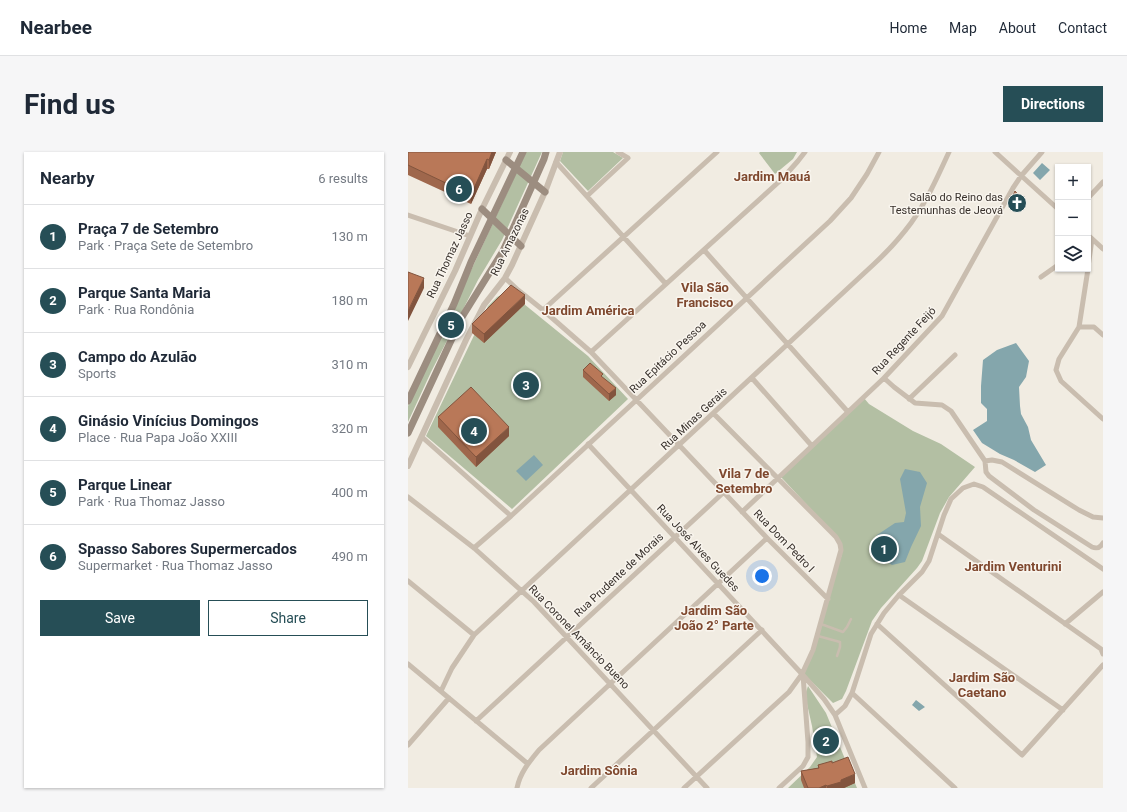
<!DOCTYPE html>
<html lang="en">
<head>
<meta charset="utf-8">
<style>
  :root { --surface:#fff; --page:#f6f6f7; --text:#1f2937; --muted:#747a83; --line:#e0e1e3; --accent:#264e56 }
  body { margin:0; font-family:Roboto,sans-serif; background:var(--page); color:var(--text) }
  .controls { position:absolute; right:12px; top:12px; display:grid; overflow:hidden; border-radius:0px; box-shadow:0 1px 3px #0004 }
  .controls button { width:36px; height:36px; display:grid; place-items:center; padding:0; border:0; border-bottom:1px solid var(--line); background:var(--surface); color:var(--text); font:20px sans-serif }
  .you { position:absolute; left:354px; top:424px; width:14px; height:14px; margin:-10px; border:3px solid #fff; border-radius:50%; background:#1a73e8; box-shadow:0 0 0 6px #1a73e833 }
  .badge { display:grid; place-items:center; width:26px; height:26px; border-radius:50%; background:var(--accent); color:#fff; font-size:13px; font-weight:700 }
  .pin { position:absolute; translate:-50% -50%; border:2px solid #fff; box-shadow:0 1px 4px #0006 }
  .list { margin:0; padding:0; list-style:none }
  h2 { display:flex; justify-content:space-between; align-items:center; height:52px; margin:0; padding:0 16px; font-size:17px }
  h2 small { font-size:13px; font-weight:400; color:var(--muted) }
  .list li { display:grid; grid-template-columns:26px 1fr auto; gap:12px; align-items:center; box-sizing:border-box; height:64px; padding:0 16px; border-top:1px solid var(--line) }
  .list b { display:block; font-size:15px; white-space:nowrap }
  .list p { margin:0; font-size:13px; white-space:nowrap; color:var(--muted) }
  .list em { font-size:13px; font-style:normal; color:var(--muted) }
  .actions { display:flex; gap:8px; padding:12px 16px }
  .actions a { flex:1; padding:9px 0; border:1px solid var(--accent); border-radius:0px; text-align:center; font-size:14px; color:var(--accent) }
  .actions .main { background:var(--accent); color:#fff }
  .icon { flex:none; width:22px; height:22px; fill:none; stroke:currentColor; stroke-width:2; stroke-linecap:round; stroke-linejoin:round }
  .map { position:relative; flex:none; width:695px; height:636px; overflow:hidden; border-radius:0px }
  header { display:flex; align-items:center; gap:24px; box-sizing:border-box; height:56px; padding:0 20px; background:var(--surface); border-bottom:1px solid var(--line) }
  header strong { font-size:19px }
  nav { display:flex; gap:22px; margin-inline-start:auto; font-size:14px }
  .intro { display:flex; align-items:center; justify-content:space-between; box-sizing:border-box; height:96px; padding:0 24px }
  h1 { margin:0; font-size:28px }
  .button { padding:10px 18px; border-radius:0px; background:var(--accent); color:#fff; font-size:14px; font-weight:700 }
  main { display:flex; gap:24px; padding:0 24px }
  aside { flex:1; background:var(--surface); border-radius:0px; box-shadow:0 1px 3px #0004 }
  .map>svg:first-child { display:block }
</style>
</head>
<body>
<header>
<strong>Nearbee</strong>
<nav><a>Home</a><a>Map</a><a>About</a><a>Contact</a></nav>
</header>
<div class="intro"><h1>Find us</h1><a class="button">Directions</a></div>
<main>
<aside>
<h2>Nearby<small>6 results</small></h2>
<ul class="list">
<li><span class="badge">1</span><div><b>Praça 7 de Setembro</b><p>Park · Praça Sete de Setembro</p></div><em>130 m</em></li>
<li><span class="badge">2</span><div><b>Parque Santa Maria</b><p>Park · Rua Rondônia</p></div><em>180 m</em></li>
<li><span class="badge">3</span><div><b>Campo do Azulão</b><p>Sports</p></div><em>310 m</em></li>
<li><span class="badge">4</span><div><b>Ginásio Vinícius Domingos</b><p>Place · Rua Papa João XXIII</p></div><em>320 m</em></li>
<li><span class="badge">5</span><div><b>Parque Linear</b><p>Park · Rua Thomaz Jasso</p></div><em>400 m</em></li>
<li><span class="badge">6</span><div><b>Spasso Sabores Supermercados</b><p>Supermarket · Rua Thomaz Jasso</p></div><em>490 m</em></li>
</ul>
<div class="actions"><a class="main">Save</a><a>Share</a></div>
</aside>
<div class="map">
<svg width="695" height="636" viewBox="0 0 695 636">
  <rect width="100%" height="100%" fill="#f1ece2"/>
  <path fill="#b3bfa3" d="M118 0H134L94 88 70 128 23 220 0 270V254Z
    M155 0H205L215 6 180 39 152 9Z
    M352 0H389L385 7 367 22 351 1Z
    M100 139 180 204 220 247 104 357 18 284 80 154 89 145Z
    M456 246 461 252 505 279 533 292 567 315 541 345 532 361 514 409 509 416 473 456 464 469 438 539 434 547 425 551 396 522 434 402 429 385 373 325Z
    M400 534 418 561 449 636H380L402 615 409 605 404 574 397 543Z"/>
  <path fill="#84a6ac" d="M634 11 642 18 632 28 625 21Z
    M608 191 621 209 618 225 611 235 612 254 613 262 620 275 623 288 638 313 627 320 606 308 592 302 574 291 565 278 579 269V257L573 251V234L575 208 589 198Z
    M126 303 135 313 118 329 108 319Z
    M497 317 512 320 519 331 512 355 513 374 503 395 497 410 484 413 470 404 464 393 469 383 487 371 496 370 498 361 492 327Z
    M508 548 517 555 511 559 504 553Z"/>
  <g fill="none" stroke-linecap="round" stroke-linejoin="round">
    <path stroke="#c9bdaf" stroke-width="2.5" d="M413 472 435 480 439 475 443 467
      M410 484 432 490V495L429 504"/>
    <path stroke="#c9bdaf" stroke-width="5" d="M587 0 650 57
      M148 10 258 132
      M179 44 220 6 210 0
      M680 46 695 30
      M0 63 62 84
      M680 83 695 97
      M296 98 440 260
      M680 115 684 87
      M680 117 671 175 651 207 648 218 653 229 695 267
      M633 125 650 113
      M97 126 110 138 135 158 183 200 359 386 420 447
      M135 158 309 0
      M671 175H686L695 183
      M183 200 374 27 390 9 397 0
      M344 226 404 294
      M476 226 486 235 507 251 534 253 543 259 577 309 578 320 581 324 626 358 684 395C689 397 692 396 695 391
      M501 247 547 203
      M14 285 103 364
      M180 292 394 522 416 547 427 563 457 636
      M577 309 584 308 594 310 671 358 685 365 695 366
      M0 345 66 396 126 450 299 636
      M334 360 476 226 534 164 605 36 613 24 634 0
      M530 382 693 497 695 502
      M66 396 103 364 422 69 443 46 459 22 471 0
      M0 429 66 483
      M491 443 655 558
      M469 472 614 603 695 513
      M657 472 695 440
      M0 512 120 612
      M33 539 44 516 66 483 466 112C480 99 492 86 503 71 519 49 530 24 541 0
      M444 541 547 636
      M427 563 437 554 444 541 463 482 476 461 491 443 514 420 521 409 536 363 543 347 555 336 566 332 575 335 695 417
      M68 569 316 340
      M0 593 41 546
      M109 636C112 621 121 610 131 598L359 386
      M183 636 354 478
      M276 636 381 540 394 522 405 498 433 398 432 392 428 385 306 262
      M371 636 395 614 400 605V590L395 523"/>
    <path stroke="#c9bdaf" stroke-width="6" d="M0 215 47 119 74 57 102 0
      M0 314 58 188 76 153 97 126 104 113 137 40 152 0"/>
    <path stroke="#9c8d80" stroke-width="7" d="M98 8 137 40
      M74 57 113 94
      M0 249 46 152 63 110 115 0
      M0 281 54 165 95 99 136 7 138 0"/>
  </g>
  <path fill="#9f674c" d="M0 0H88L81 17H79L63 52 0 23Z
    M604 45 614 52 610 56 604 49Z
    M117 152 76 191 64 181V172Z
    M175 218 195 226 208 243 201 249 175 225Z
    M30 265 101 284 68 315 30 275Z
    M424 611 447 631 436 636H396L393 628V619L410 616V613Z"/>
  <path fill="#82543e" d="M84 0H88L81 17V8Z
    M79 7V17L63 52V43Z
    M614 47V52L610 56V51Z
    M16 126V136L0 169V159Z
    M117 143V152L76 191V182Z
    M208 236V243L201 249V242Z
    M101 275V284L68 315V305Z
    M447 622V631L436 636H419V634Z
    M418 633V636H411Z"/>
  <path fill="#b97858" stroke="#82543e" d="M0 0H84L81 8 79 7 63 43 0 13Z
    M607 39 614 47 610 51 604 45Z
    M0 120 16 126 0 159Z
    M103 133 117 143 76 182 64 172Z
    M182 211 195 222 193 224 208 236 201 242 175 218Z
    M63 235 101 275 68 305 30 265Z
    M440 605 447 622 433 628V630L419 634 418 633 411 636H400L393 619 411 616 410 613 424 609V611Z"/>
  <defs>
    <symbol id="church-disc" viewBox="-11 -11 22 22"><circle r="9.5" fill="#264e56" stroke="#f9f5ee"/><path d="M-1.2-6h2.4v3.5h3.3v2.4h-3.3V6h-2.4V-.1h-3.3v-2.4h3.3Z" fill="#fff"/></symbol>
  </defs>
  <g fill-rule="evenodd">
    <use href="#church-disc" x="598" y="40" width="22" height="22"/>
  </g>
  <g text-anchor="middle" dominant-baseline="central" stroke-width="3" stroke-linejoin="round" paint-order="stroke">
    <g font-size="11" fill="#38312c" stroke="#f9f5ee" text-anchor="end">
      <text x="595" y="45">Salão do Reino das<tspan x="595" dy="13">Testemunhas de Jeová</tspan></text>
    </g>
    <g font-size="11" fill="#38312c" stroke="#f9f5ee">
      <text transform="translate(102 90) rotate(-64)">Rua Amazonas</text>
      <text transform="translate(42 103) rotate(-65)">Rua Thomaz Jasso</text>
      <text transform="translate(496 189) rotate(-47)">Rua Regente Feijó</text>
      <text transform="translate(260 205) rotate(-43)">Rua Epitácio Pessoa</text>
      <text transform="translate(286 267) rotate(-43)">Rua Minas Gerais</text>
      <text transform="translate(376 389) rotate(46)">Rua Dom Pedro I</text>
      <text transform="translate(290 396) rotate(47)">Rua José Alves Guedes</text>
      <text transform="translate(211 423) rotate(-43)">Rua Prudente de Morais</text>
      <text transform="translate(171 485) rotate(46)">Rua Coronel Amâncio Bueno</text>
    </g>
    <g font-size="13" font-weight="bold" fill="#7f482e" stroke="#f9f5ee">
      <text x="364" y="24">Jardim Mauá</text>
      <text x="297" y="135">Vila São<tspan x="297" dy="15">Francisco</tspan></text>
      <text x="180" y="158">Jardim América</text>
      <text x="336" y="321">Vila 7 de<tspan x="336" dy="15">Setembro</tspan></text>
      <text x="605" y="414">Jardim Venturini</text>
      <text x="306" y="458">Jardim São<tspan x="306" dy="15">João 2° Parte</tspan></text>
      <text x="574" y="525">Jardim São<tspan x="574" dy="15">Caetano</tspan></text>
      <text x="191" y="618">Jardim Sônia</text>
    </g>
  </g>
</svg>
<div class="controls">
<button>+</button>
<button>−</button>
<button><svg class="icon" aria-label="layers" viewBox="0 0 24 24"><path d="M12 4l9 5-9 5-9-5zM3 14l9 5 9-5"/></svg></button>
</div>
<div class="you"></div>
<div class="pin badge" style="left:476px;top:397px">1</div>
<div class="pin badge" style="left:418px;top:589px">2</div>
<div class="pin badge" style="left:118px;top:233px">3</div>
<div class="pin badge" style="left:66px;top:279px">4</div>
<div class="pin badge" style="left:43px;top:173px">5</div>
<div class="pin badge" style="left:51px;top:37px">6</div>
</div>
</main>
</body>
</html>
